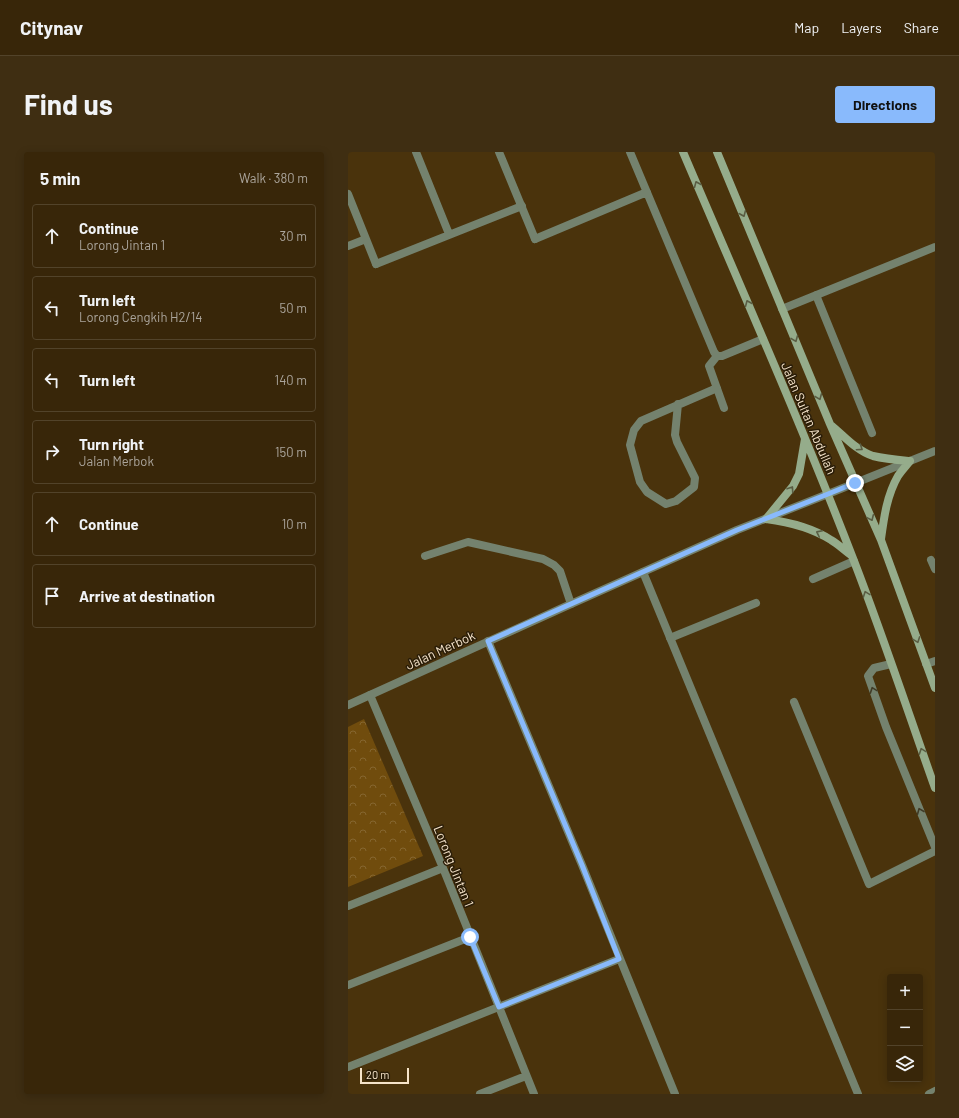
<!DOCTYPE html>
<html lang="en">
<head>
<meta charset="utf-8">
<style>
  :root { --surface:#382609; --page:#3f2e12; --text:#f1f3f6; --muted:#aba59c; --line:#52432a; --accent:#89bafc }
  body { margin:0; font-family:Barlow,sans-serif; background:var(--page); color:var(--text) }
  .controls { position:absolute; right:12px; bottom:12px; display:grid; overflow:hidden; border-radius:4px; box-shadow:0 2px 10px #0003 }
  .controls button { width:36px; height:36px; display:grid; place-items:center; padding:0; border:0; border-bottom:1px solid var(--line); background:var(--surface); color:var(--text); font:20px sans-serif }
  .scale { position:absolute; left:12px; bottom:10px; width:49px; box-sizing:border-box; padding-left:4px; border:2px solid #f6e4ca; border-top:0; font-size:11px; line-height:14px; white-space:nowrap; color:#f6e4ca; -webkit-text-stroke:3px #2a1d08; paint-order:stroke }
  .stop { position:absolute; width:12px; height:12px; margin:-9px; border:3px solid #89bafc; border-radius:50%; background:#fff }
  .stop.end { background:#89bafc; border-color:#fff; box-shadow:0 1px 4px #0008 }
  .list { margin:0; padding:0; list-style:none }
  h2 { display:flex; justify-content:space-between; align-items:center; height:52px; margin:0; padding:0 16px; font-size:17px }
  h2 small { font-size:13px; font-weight:400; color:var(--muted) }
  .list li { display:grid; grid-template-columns:26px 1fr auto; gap:12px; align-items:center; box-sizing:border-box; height:64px; margin:0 8px 8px; padding:0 8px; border:1px solid var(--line); border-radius:4px }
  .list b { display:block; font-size:15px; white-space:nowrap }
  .list p { margin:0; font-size:13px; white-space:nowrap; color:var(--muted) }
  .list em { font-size:13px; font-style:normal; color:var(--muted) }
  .icon { flex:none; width:22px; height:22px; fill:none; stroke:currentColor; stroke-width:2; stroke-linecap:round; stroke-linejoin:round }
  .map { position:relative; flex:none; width:587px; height:942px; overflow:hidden; border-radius:4px }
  header { display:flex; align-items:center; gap:24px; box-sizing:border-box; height:56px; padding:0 20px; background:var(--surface); border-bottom:1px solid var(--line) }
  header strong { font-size:19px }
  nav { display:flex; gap:22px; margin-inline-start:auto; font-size:14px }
  .intro { display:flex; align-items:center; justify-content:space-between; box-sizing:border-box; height:96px; padding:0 24px }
  h1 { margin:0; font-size:28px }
  .button { padding:10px 18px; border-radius:4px; background:var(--accent); color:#111; font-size:14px; font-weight:700 }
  main { display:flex; gap:24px; padding:0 24px }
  aside { flex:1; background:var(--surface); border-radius:4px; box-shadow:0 2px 10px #0003 }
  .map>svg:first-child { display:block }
</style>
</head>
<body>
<header>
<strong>Citynav</strong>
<nav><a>Map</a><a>Layers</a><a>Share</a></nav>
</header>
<div class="intro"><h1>Find us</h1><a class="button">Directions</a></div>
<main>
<aside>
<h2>5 min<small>Walk · 380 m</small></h2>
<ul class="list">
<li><svg class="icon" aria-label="ahead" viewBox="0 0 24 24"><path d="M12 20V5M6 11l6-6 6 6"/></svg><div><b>Continue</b><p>Lorong Jintan 1</p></div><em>30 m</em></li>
<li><svg class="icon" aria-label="left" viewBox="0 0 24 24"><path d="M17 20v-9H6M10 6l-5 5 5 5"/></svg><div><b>Turn left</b><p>Lorong Cengkih H2/14</p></div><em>50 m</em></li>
<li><svg class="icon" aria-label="left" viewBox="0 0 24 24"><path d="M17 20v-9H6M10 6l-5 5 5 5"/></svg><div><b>Turn left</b></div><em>140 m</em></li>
<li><svg class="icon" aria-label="right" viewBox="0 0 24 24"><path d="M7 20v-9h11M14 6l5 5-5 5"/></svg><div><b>Turn right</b><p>Jalan Merbok</p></div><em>150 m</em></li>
<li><svg class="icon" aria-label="ahead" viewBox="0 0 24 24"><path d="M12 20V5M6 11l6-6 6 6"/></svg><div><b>Continue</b></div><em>10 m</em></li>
<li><svg class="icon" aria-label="arrive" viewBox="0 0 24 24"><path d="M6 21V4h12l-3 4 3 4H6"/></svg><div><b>Arrive at destination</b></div></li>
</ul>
</aside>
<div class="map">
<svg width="587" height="942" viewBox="0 0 587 942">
  <defs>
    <pattern id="park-crowns" width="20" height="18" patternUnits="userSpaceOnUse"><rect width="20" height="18" fill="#704c0d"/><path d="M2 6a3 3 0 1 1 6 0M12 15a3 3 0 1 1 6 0" fill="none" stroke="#85662f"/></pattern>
  </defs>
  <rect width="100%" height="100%" fill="#4a330c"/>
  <path fill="url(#park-crowns)" d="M16 567 75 704 0 735V575Z"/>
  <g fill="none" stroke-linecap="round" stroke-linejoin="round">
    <path stroke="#74826e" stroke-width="8" d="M68 0 101 82
      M282 0 366 200 369 204H374L415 187
      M187 87 299 40
      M28 112 174 54
      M369 204 361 214 376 256
      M330 252 327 283 329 290 347 326 346 335 328 349 318 352 299 340 292 330 282 293 286 278 293 269 369 236
      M77 404 120 390 195 407 206 413 212 419 223 452
      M465 427 506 409
      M322 486 408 451
      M543 512 526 516 520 524 538 575 587 695
      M446 550 521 732 587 699
      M0 833 122 785
      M151 855 186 942
      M132 942 178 924"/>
    <path stroke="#74826e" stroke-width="8" d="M151 0 187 87
      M0 42 28 112
      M0 94 18 87
      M468 143 524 281
      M434 157 587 95
      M583 408 587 417
      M295 420 510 942
      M140 489 234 713 327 942
      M578 512 587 509
      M22 543 95 716 151 855
      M0 754 95 716
      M0 915 271 807
      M581 942 587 939"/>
    <path stroke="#74826e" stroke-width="8" d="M0 553 223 452 389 378 480 342 587 299"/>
    <path stroke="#95ac8b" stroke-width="8" d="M335 0C393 136 453 271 506 409 535 484 560 560 587 636
      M369 0 482 272 533 388 587 536
      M484 274C496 284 509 299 525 304 537 307 550 308 562 309
      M418 367C441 370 463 375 483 388 490 392 496 398 503 403
      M418 367 445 334 451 322 457 287
      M533 387C536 365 539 343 550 324 554 318 558 314 562 309"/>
  </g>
  <defs><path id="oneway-chevron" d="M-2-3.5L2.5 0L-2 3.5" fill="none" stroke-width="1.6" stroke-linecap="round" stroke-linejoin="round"/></defs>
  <g stroke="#5a5d43">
    <use href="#oneway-chevron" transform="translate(349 32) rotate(-113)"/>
    <use href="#oneway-chevron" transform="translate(395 62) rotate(67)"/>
    <use href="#oneway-chevron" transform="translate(400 151) rotate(-113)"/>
    <use href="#oneway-chevron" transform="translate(447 187) rotate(68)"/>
    <use href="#oneway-chevron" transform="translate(471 245) rotate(68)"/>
    <use href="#oneway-chevron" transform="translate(512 296) rotate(34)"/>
    <use href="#oneway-chevron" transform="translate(443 337) rotate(-56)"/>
    <use href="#oneway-chevron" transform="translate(523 366) rotate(66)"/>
    <use href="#oneway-chevron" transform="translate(471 381) rotate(-154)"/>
    <use href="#oneway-chevron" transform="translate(518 442) rotate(-110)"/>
    <use href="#oneway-chevron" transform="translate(569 488) rotate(70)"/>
    <use href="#oneway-chevron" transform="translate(574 599) rotate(-110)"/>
  </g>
  <g stroke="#403b27">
    <use href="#oneway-chevron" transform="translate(525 538) rotate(-110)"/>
    <use href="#oneway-chevron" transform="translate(572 659) rotate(-112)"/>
  </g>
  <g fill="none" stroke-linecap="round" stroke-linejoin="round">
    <path stroke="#89bafc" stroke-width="5" d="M122 785 151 855 271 807 234 713 140 489 389 378 480 342 507 331"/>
  </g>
  <g text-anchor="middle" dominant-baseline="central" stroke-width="3" stroke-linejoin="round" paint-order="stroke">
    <g font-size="13" fill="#f6e4ca" stroke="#2a1d08">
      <text transform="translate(461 266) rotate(67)">Jalan Sultan Abdullah</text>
      <text transform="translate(92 498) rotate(-25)">Jalan Merbok</text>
      <text transform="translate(106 714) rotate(68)">Lorong Jintan 1</text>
    </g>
  </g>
</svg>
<div class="controls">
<button>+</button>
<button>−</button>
<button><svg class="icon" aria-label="layers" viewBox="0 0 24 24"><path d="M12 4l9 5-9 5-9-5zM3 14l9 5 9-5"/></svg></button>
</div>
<div class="scale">20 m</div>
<div class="stop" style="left:122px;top:785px"></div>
<div class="stop end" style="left:507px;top:331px"></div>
</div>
</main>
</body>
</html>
